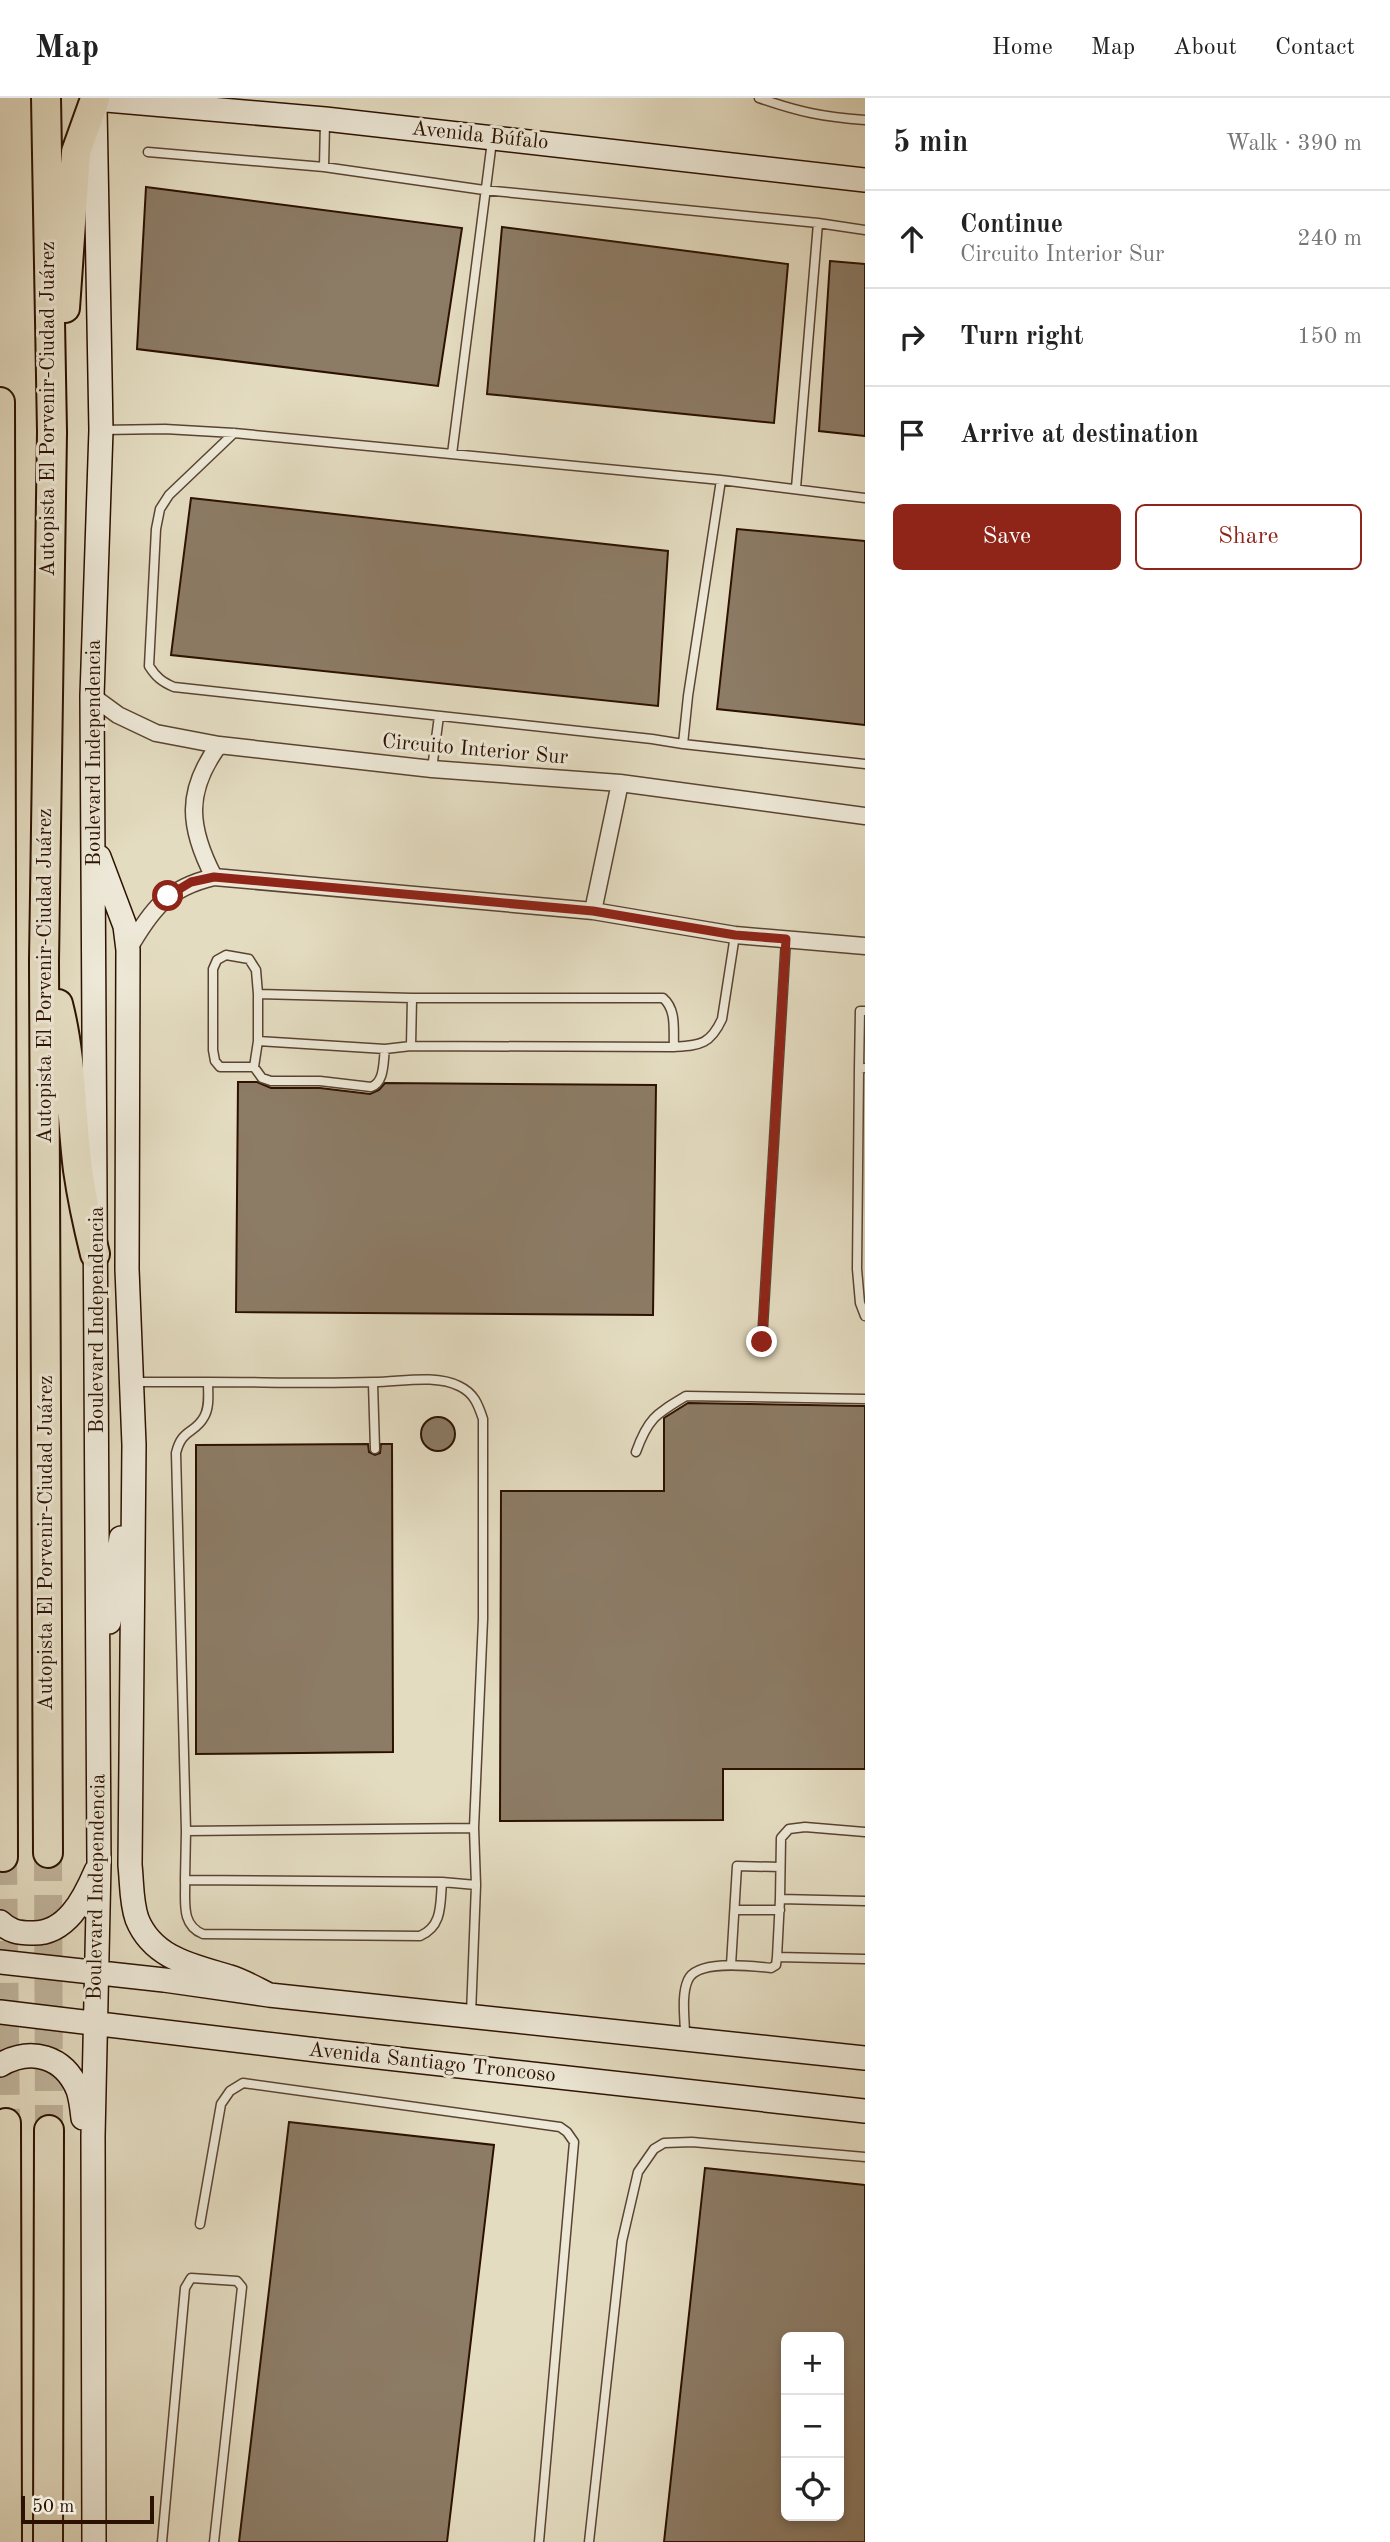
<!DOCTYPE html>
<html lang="en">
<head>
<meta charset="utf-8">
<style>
  :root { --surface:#fff; --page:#f6f6f6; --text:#222; --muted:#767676; --line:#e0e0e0; --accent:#8f2418 }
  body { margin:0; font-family:"Old Standard TT",serif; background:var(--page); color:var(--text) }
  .controls { position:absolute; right:21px; bottom:21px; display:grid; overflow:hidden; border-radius:10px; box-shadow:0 4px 10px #0003 }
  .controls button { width:63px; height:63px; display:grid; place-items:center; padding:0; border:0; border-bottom:2px solid var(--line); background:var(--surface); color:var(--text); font:35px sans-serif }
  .scale { position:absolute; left:21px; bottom:18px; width:133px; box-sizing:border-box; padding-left:7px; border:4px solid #2c1101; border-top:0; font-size:19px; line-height:24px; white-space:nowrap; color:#2c1101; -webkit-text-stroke:5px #ede8d7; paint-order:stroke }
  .stop { position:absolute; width:21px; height:21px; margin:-16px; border:5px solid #8f2418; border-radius:50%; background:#fff }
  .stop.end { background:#8f2418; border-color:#fff; box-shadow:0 2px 7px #0008 }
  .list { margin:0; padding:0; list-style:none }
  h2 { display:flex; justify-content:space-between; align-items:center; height:91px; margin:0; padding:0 28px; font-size:30px }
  h2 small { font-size:23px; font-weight:400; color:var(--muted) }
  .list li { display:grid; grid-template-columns:46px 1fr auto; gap:21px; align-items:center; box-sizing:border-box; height:98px; padding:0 28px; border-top:2px solid var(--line) }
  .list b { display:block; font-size:26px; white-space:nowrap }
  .list p { margin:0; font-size:23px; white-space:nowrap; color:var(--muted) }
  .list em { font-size:23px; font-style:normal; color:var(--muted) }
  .actions { display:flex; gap:14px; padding:21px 28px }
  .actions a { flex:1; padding:16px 0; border:2px solid var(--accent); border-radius:10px; text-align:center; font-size:24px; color:var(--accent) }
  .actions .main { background:var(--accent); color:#fff }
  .icon { flex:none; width:38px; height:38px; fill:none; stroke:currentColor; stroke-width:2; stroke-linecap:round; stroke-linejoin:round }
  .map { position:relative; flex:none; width:865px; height:2444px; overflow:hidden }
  header { display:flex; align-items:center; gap:42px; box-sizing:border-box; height:98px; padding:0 35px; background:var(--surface); border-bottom:2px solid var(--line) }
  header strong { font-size:33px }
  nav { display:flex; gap:38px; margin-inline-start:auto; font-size:24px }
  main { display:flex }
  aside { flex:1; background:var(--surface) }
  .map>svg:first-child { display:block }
</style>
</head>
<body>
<header>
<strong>Map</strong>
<nav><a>Home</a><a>Map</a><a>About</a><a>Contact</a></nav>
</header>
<main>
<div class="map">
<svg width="865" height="2444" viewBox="0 0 865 2444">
  <rect width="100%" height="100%" fill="#e4dcc1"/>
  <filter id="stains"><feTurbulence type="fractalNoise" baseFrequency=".00286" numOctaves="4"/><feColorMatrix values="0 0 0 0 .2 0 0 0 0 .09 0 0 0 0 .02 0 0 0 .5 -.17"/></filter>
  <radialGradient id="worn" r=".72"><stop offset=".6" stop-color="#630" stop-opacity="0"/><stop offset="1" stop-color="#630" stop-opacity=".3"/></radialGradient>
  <path fill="#8c7b65" stroke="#2c1101" stroke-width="2" fill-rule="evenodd" d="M146 89 462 130 438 288 137 251Z
    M502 129 788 166 774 325 487 296Z
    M830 163 865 166V338L819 333Z
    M191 400 668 453 658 608 171 557Z
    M737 431 865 443V627L717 611Z
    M238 984H257L271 990H320L370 996 379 992 385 985 656 987 653 1217 236 1214Z
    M688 1305 865 1308V1671H723V1722L500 1723 501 1393H664V1320Z
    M421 1336a17 17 0 1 1 34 0a17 17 0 1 1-34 0Z
    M368 1346 369 1354 375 1357 380 1355 381 1346H392L393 1654 196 1656V1347Z
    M289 2024 494 2047 447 2444H239Z
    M705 2070 865 2087V2444H664ZM786 2239H839V2418H786Z"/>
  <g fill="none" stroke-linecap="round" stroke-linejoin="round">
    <path stroke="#bfb39b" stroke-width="28" stroke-dasharray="28 14" stroke-linecap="butt" d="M48 1755 49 2032
      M3 1759 6 2025"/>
    <defs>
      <path id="service" d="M759 0C799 14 823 19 865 22
        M148 54 324 69 484 92 818 125 865 132
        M324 69 325 24
        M101 332 165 331 234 335 721 382 865 400
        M234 335 169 397 160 411 156 431 149 568C156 579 162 584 174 589L652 641 683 646 688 598 721 382
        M452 356 492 43
        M796 390 818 125
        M683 646 865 666
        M432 671 439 618
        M258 896V943
        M411 948 412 900
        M674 949C673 932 677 912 663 900H412L258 896 256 872 249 861 226 857 217 862 213 871V952L215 963 220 969H254L258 943 385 951 411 948 674 949C700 947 710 947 722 921L735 837
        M254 969 262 980 271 983H320L371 989C385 984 383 964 385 951
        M865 970 859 971 857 1171 860 1205 865 1218
        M859 971 860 913H865
        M762 1244 786 841
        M133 1284H208C208 1295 210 1309 204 1319 195 1336 182 1330 176 1355L186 1733
        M208 1284C263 1284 319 1286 374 1284 400 1284 435 1276 459 1288 474 1295 478 1306 483 1321V1521L474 1730 476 1787 471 1916
        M373 1285 375 1351
        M636 1354C648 1320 656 1316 686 1298L865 1301
        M185 1782C186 1802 180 1827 203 1836L420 1838C443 1828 440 1806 442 1784L476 1787
        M442 1784 185 1782 186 1733 474 1730
        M780 1801 781 1740 789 1731 805 1729 865 1734
        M865 1803 780 1801 777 1859 865 1861
        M735 1812H780
        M731 1867 737 1768 780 1769
        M685 1937C685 1921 681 1897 688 1882 697 1861 751 1868 771 1870L776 1867 777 1859
        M200 2126 221 2006 230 1993 243 1985 560 2029 567 2034 574 2044 539 2444
        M162 2444 185 2190 191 2180 237 2183 242 2189 214 2444
        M589 2444 622 2143 638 2074 654 2051 664 2045 692 2044 865 2059"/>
      <path id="minor" d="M92 598 118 617 156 635 219 647 432 671 620 685 865 718
        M214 779C188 729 185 693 219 647
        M593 813 620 685
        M128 852C151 812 167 790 214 779L593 813 735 837 865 848"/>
      <path id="secondary" d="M95 1 325 21 865 82
        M99 759 125 828 128 852 127 1171 134 1347 130 1767C132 1785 131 1804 137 1821 153 1861 194 1868 230 1879 243 1883 257 1891 269 1897
        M109 1524 121 1440
        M0 1824C9 1833 18 1835 31 1835 66 1837 84 1801 96 1773
        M0 1864 164 1882 269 1897 865 1960
        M0 1914 325 1953 865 2013
        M0 1967C31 1949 64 1958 78 1992 81 2001 82 2011 83 2020
        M94 2444 93 2038 99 1766 92 598 101 332 95 10"/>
      <path id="trunk" d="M46 0 52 334 44 863 48 1755
        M65 210 76 54 95 1
        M0 304 3 1759
        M58 906C72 960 71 1017 78 1072 82 1100 88 1128 95 1156
        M6 2025 7 2444
        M48 2444 49 2032"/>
    </defs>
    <use href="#service" stroke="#5a4431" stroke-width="11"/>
    <use href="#minor" stroke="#5a4431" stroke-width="19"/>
    <use href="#secondary" stroke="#2c1101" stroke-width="26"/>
    <use href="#trunk" stroke="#2c1101" stroke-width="32"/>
    <use href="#service" stroke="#ede8d7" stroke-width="8"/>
    <use href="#minor" stroke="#ede8d7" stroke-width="16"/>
    <use href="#secondary" stroke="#ede8d7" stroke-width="23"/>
    <use href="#trunk" stroke="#e4dcc1" stroke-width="28"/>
  </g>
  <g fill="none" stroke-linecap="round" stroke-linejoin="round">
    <path stroke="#8f2418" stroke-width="9" d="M168 798 191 784 214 779 593 813 735 837 786 841 762 1244"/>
  </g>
  <g text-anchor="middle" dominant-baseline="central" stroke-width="6" stroke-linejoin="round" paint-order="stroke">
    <g font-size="21" fill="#2c1101" stroke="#ede8d7">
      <text transform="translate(480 38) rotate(6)">Avenida Búfalo</text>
      <text transform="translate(48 311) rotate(-90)">Autopista El Porvenir-Ciudad Juárez</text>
      <text transform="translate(475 652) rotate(5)">Circuito Interior Sur</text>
      <text transform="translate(94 655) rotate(-90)">Boulevard Independencia</text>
      <text transform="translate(45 878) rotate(-90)">Autopista El Porvenir-Ciudad Juárez</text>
      <text transform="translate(97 1222) rotate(-90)">Boulevard Independencia</text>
      <text transform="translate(46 1445) rotate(-90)">Autopista El Porvenir-Ciudad Juárez</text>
      <text transform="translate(97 1789) rotate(-89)">Boulevard Independencia</text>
      <text transform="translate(432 1965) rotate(6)">Avenida Santiago Troncoso</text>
    </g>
  </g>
  <rect width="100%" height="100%" filter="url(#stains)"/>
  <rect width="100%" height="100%" fill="url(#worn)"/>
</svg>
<div class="controls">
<button>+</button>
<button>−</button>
<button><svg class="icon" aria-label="locate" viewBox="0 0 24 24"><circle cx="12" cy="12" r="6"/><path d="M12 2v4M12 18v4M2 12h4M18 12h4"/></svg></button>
</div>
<div class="scale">50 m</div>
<div class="stop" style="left:168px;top:798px"></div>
<div class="stop end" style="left:762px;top:1244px"></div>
</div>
<aside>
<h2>5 min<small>Walk · 390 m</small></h2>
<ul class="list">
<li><svg class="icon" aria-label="ahead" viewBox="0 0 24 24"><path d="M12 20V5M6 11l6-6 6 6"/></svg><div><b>Continue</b><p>Circuito Interior Sur</p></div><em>240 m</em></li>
<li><svg class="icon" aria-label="right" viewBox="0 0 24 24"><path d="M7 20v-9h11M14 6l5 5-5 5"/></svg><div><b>Turn right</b></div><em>150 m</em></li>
<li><svg class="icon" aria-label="arrive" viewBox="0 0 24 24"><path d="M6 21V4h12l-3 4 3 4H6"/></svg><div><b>Arrive at destination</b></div></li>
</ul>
<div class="actions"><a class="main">Save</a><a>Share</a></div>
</aside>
</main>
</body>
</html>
